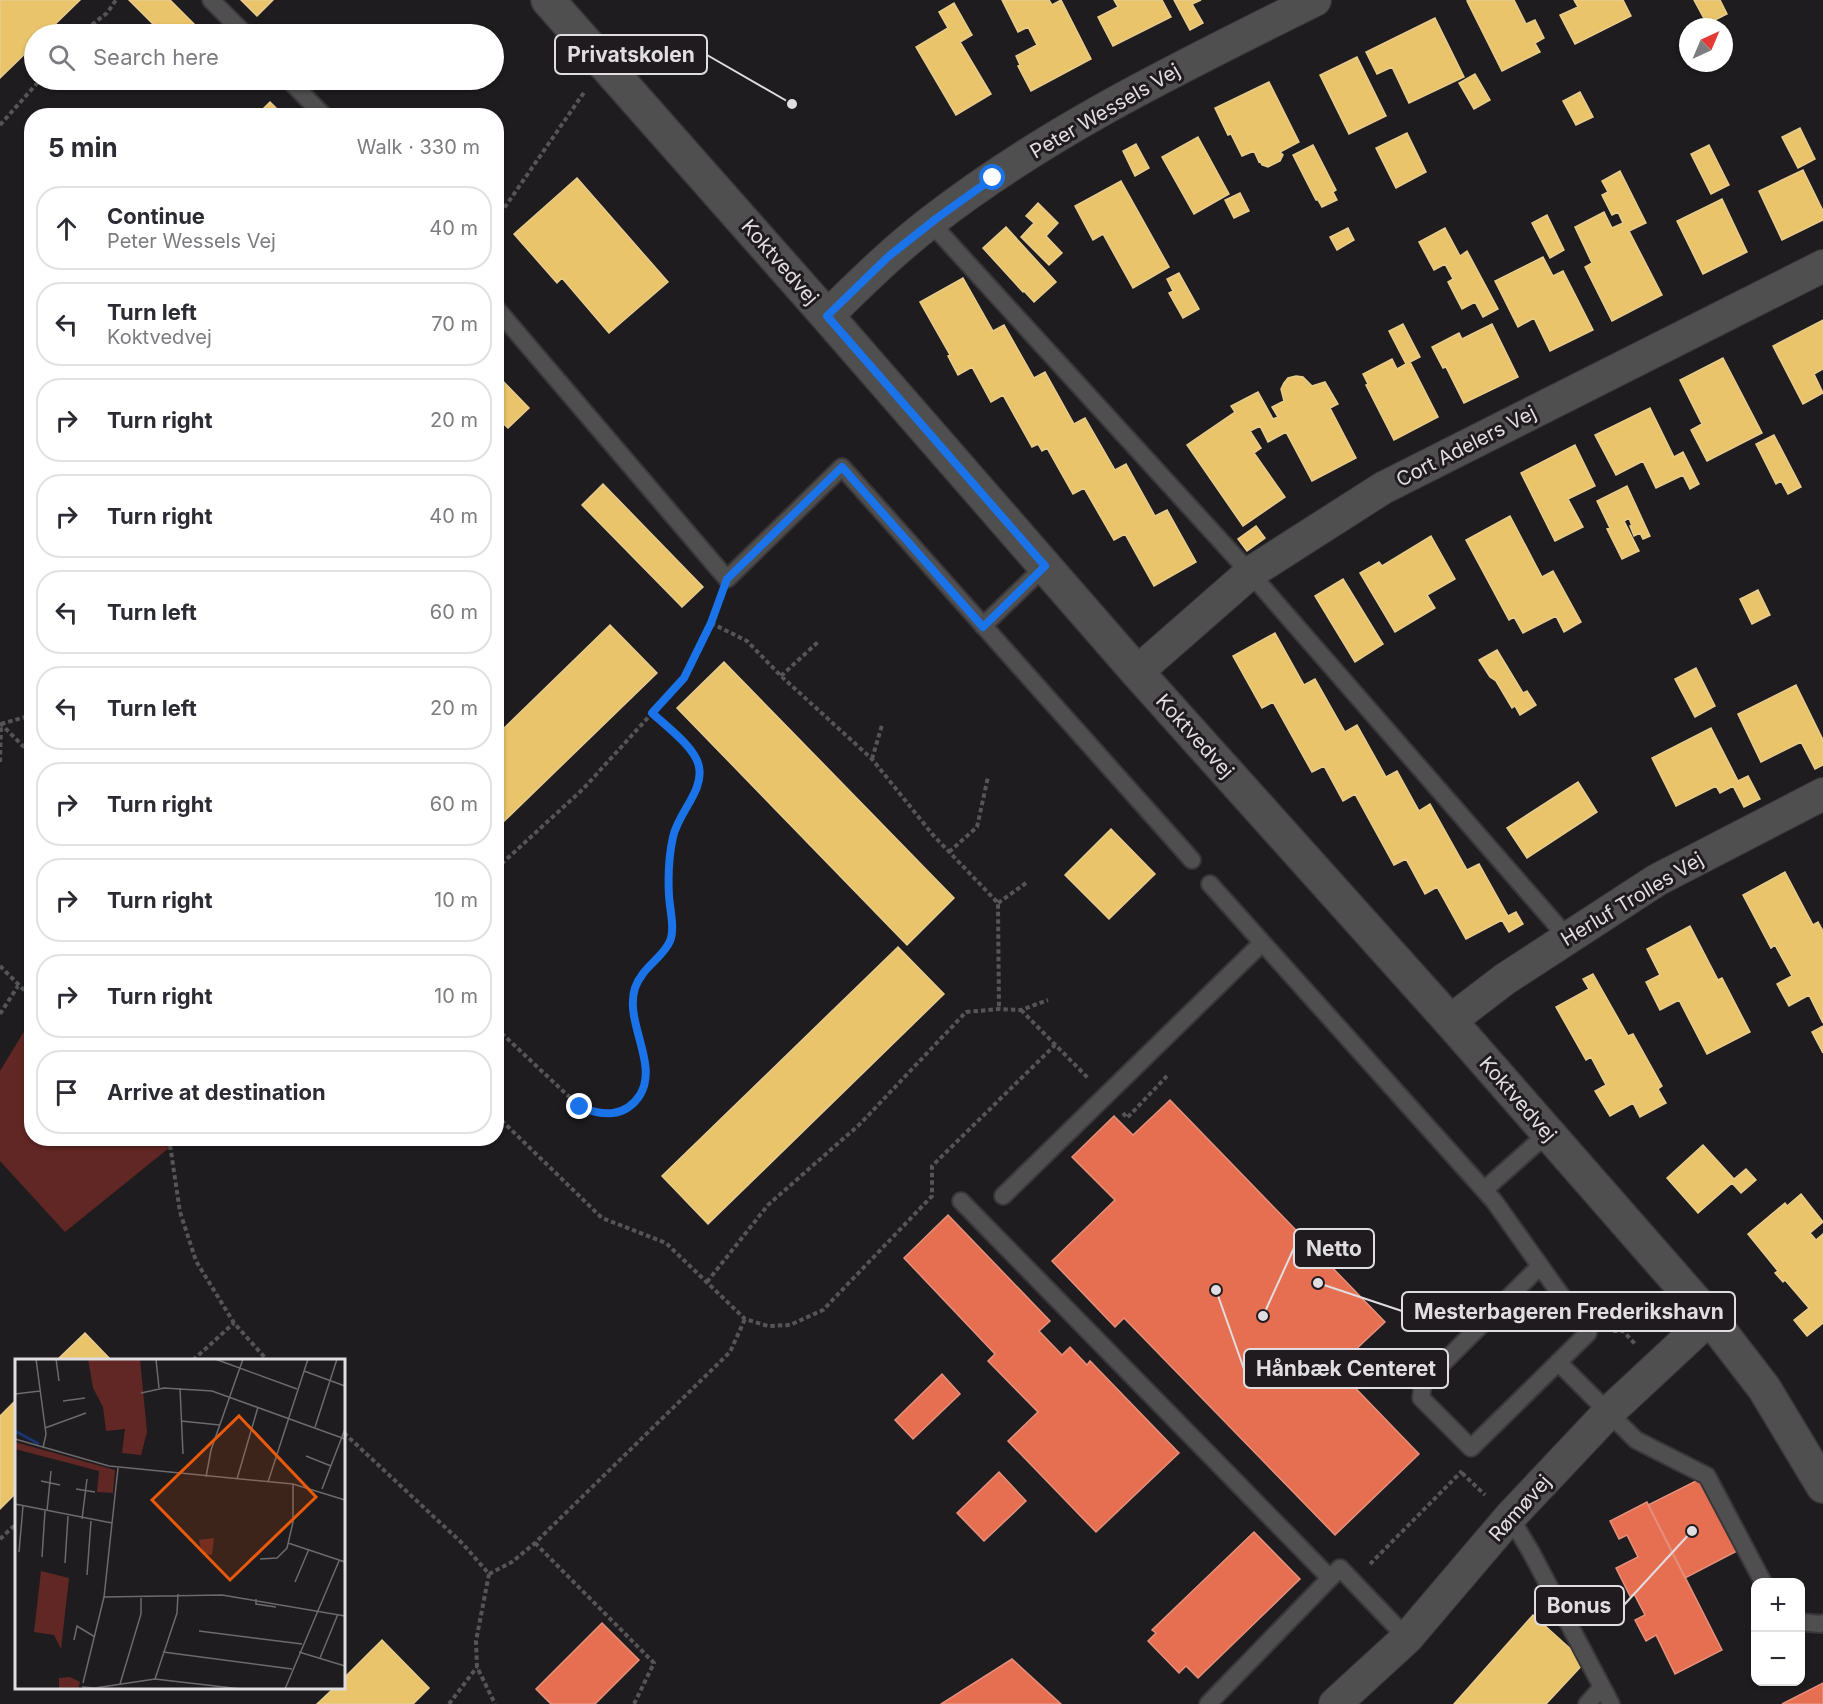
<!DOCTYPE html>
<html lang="en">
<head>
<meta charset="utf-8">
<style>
  :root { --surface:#fff; --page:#f7f7f7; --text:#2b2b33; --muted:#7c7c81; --line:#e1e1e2 }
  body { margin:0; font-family:Inter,sans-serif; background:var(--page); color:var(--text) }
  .controls { position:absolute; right:18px; bottom:18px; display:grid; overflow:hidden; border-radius:12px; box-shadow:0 2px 4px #0004 }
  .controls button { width:54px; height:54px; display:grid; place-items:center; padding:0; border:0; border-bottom:2px solid var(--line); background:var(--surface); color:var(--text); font:30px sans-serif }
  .compass { position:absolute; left:1679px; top:18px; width:54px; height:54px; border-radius:50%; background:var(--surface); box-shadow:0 2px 4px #0004; rotate:44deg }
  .stop { position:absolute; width:18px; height:18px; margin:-14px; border:4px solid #1a73e8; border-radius:50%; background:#fff }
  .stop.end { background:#1a73e8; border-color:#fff; box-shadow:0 2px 6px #0008 }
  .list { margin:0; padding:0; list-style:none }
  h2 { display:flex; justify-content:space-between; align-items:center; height:78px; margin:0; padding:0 24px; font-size:26px }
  h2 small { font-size:20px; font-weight:400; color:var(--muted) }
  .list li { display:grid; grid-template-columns:39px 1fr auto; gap:18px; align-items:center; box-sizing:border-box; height:84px; margin:0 12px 12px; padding:0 12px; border:2px solid var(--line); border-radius:24px }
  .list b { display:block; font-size:22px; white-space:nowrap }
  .list p { margin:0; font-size:20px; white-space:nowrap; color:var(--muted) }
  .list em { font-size:20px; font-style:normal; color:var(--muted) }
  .icon { flex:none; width:33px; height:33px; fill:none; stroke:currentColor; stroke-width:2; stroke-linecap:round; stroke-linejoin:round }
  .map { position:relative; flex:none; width:1823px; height:1704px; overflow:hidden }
  .search { position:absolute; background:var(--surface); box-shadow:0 2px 4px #0004; left:24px; top:24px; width:480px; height:66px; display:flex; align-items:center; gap:15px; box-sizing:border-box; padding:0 21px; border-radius:33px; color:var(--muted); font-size:22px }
  .panel { position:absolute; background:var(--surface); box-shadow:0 2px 4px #0004; left:24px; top:108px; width:480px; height:1038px; border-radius:24px }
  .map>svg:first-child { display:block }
</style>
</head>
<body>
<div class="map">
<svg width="1823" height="1704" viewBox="0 0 1823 1704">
  <rect width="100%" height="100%" fill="#1e1c1e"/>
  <path fill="#612724" d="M31 1020 32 1138 180 1139 65 1232 0 1161V1071Z"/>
  <path fill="#e9c46a" stroke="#e7cc8e" stroke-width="1.5" d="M0 0H80L45 34H34V45L0 78Z
    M129 0H170L195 25 186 34H163Z
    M241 0H273L257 16Z
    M1002 0H1049L1052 5 1061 0 1091 59 1031 91 1018 66 1020 65 1016 56 1037 45 1028 27 1018 32Z
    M1114 0H1162L1171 17 1113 46 1098 17 1118 7Z
    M1174 0H1201L1192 4 1203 23 1190 30Z
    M1470 0H1514L1526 24 1535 20 1544 38 1535 43 1540 52 1502 71 1467 1Z
    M1574 0H1623L1631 16 1575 44 1560 15 1578 7Z
    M1694 0H1720L1727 14 1707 24Z
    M954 3 972 35 960 42 991 94 956 115 916 47 948 28 939 12Z
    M1435 18 1464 77 1409 103 1392 67 1377 74 1366 52Z
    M1357 57 1386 116 1349 134 1320 75Z
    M1475 74 1490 100 1474 109 1459 83Z
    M1269 82 1299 142 1280 152 1283 155 1280 161 1268 167 1262 165 1260 161 1259 162 1254 151 1242 156 1231 134 1228 135 1215 108Z
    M1580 92 1593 117 1576 125 1563 101Z
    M270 102 284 116H256Z
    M1800 128 1815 159 1798 168 1782 137Z
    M1407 133 1426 172 1396 188 1376 148Z
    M1198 137 1229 194 1194 214 1162 157Z
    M1136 144 1149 168 1135 176 1123 151Z
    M1313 145 1336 190 1333 192 1337 200 1322 207 1318 200H1316L1293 155Z
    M1709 145 1729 185 1711 194 1691 154Z
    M1803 170 1823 211V220L1782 240 1759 191Z
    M1620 171 1646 223 1629 231 1662 295 1612 321 1585 267 1592 263 1575 227 1604 212 1612 228 1623 223 1618 212 1612 215 1602 195 1608 192 1602 181Z
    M577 178 668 282 609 333 562 278 557 283 514 234Z
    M1121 181 1169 267 1133 288 1103 234 1093 240 1075 206Z
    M1240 193 1249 211 1234 218 1225 200Z
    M1722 199 1747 252 1703 274 1677 221Z
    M1038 203 1058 223 1046 236 1062 253 1049 265 1021 237 1034 223 1026 216Z
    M1547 215 1564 250 1550 258 1532 223Z
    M1006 227 1056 282 1034 302 1024 291 1023 292 983 248Z
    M1348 228 1354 240 1337 250 1330 237Z
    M1445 228 1460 256 1467 251 1498 309 1483 317 1475 302 1462 309 1448 282 1453 279 1445 264 1434 270 1419 242Z
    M1543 257 1553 276 1563 271 1593 330 1550 351 1534 318 1518 327 1495 281Z
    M1179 273 1199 309 1183 318 1169 293 1173 291 1167 279Z
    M963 278 993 331 1004 325 1034 378 1045 372 1074 424 1085 418 1115 470 1126 464 1155 516 1167 510 1196 562 1154 586 1125 534 1114 540 1084 488 1073 494 1047 448 1042 451 1038 444 1032 447 1003 395 991 402 972 367 958 375 948 356 950 355 920 302Z
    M1823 320V369L1814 374 1823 393 1803 404 1773 346Z
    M1403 324 1420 357 1410 362 1438 417 1394 440 1366 385 1368 384 1363 374 1392 359 1397 369 1406 364 1389 331Z
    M1492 324 1518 377 1464 403 1446 367 1443 368 1432 347 1459 333 1462 339Z
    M1723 358 1762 433 1707 461 1691 430 1702 424 1680 380Z
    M496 374 529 408 508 428 496 417Z
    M1296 376 1303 377 1312 386 1325 382 1338 404 1330 408 1356 458 1312 481 1286 432 1268 442 1260 426 1250 431 1261 448 1254 453 1285 497 1243 526 1187 445 1235 412 1231 406 1258 392 1273 419 1278 417 1272 407 1284 401 1281 389 1284 383 1288 378Z
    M1650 408 1674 457 1683 452 1699 484 1690 489 1683 475 1656 488 1643 461 1616 475 1595 435Z
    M1774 435 1801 487 1788 494 1781 481 1776 484 1756 444Z
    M1575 445 1595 486 1568 499 1583 527 1555 541 1521 473Z
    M603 484 703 587 682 607 582 505Z
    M1627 486 1650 536 1643 539 1640 533 1634 536 1630 526H1632L1629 518 1624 521 1639 551 1622 559 1607 529 1610 528 1597 501Z
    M1510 516 1542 577 1553 571 1581 622 1564 632 1556 616 1523 633 1514 617 1509 620 1466 540Z
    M1256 526 1265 538 1247 551 1238 539Z
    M1431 536 1455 579 1427 595 1435 608 1395 632 1360 573 1379 562 1382 566Z
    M1343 579 1383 644 1355 662 1315 596Z
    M1758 590 1770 615 1752 624 1740 599Z
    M610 625 657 673 496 829V736Z
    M1275 633 1304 685 1315 679 1345 732 1357 725 1386 777 1397 771 1419 811 1430 804 1467 870 1479 864 1508 916 1516 912 1523 924 1509 932 1502 920 1466 939 1437 887 1425 894 1406 859 1394 865 1355 794 1343 801 1324 766 1312 772 1273 702 1262 708 1233 656Z
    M1497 650 1523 693 1527 691 1536 705 1520 715 1515 706 1512 708 1496 681 1490 677 1479 660Z
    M724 662 954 898 907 945 677 708Z
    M1696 668 1715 706 1695 717 1675 679Z
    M1796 685 1823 740V765L1815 769 1801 742 1761 762 1738 714Z
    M1711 728 1738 781 1748 776 1760 799 1744 807 1733 786 1720 793 1716 786 1676 806 1652 758Z
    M1578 782 1597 812 1527 858 1507 828Z
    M1111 829 1155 874 1109 919 1065 875Z
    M1785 872 1813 925 1818 922 1823 931V1023L1809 995 1789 1006 1777 984 1792 976 1775 945 1771 948 1743 895Z
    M1690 926 1718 980 1722 978 1750 1032 1707 1054 1679 1000 1660 1010 1646 982 1660 975 1647 949Z
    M898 947 944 994 708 1224 662 1176Z
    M1593 974 1628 1036 1633 1034 1662 1086 1658 1089 1666 1103 1640 1117 1633 1103 1610 1116 1595 1091 1606 1085 1591 1057 1586 1060 1556 1007 1589 989 1583 979Z
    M1823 1026V1053L1812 1032Z
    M1703 1145 1734 1179 1746 1169 1756 1180 1741 1193 1732 1183 1698 1213 1667 1178Z
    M1801 1194 1823 1222 1810 1233 1816 1240 1823 1234V1323L1807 1336 1794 1320 1809 1308 1785 1280 1783 1282 1775 1273 1778 1271 1748 1234 1785 1203 1787 1206Z
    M85 1333 111 1360H57Z
    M16 1400V1493L0 1509V1416Z
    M1533 1615 1585 1662 1546 1704H1454Z
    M382 1640 429 1688 413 1704H317L334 1688H344V1678Z"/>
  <path fill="#e76f51" stroke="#e5907c" stroke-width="1.5" d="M1170 1100 1385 1322 1336 1368 1419 1454 1335 1535 1124 1318 1115 1327 1052 1261 1115 1200 1072 1157 1114 1116 1133 1135Z
    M948 1215 1050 1321 1039 1331 1062 1355 1070 1347 1087 1365 1090 1361 1179 1453 1096 1532 1008 1441 1038 1412 988 1361 995 1354 904 1258Z
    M942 1374 960 1394 913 1439 895 1420Z
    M999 1472 1026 1501 984 1541 957 1513Z
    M1702 1478 1739 1550 1685 1578 1648 1505Z
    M1647 1502 1722 1650 1675 1674 1656 1635 1646 1641 1635 1620 1645 1615 1634 1594 1630 1596 1616 1568 1638 1557 1627 1535 1619 1539 1610 1521Z
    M1254 1532 1300 1579 1198 1678 1186 1666 1179 1673 1148 1641 1156 1633 1152 1630Z
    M602 1623 639 1660 595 1704H551L536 1689Z
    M1012 1659 1061 1704H941Z
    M1823 1683V1704H1782Z"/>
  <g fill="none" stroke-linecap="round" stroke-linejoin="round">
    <defs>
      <path id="service" d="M211 0 245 34
        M289 80 324 116
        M930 222 1250 573 1567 937
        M496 308 727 579 842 467 1192 860
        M983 626 1045 566
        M1210 884 1494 1201 1588 1333 1471 1448 1421 1398 1423 1383 1540 1266
        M1484 1190 1548 1133
        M1003 1196 1262 943
        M961 1201 1330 1578
        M1558 1362 1636 1440 1707 1476 1763 1582
        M1510 1517 1531 1552 1611 1704
        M1800 1622 1820 1624 1823 1623
        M1208 1704 1340 1568 1407 1638
        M1587 1704 1602 1687"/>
      <path id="minor" d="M827 316C861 283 894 250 932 221 1049 130 1183 66 1315 0
        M1137 672 1250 573 1383 488 1823 266
        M1450 1021 1505 979 1657 880 1823 794
        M1335 1704 1407 1638 1510 1517 1608 1413 1710 1318"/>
      <path id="tertiary" d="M548 0 827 316 1137 672 1450 1021 1710 1318 1764 1388 1823 1486"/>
    </defs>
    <use href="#service" stroke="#393739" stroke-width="20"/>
    <use href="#minor" stroke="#393739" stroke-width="34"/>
    <use href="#tertiary" stroke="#393739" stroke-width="36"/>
    <path stroke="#555556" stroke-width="4" stroke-dasharray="4.5 3" stroke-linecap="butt" d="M80 34 107 13 116 0
      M0 125 40 80
      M496 220 585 91
      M711 623 747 641 781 676 872 759 933 835 998 903 999 1009
      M781 676 818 642
      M0 723 32 755
      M1 724 32 715
      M872 759 882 725
      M0 762 1 724
      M949 852 977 827 988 777
      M496 869 583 789 684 678 711 623 719 600
      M998 903 1026 883
      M0 966 32 998
      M1021 1010 1088 1078
      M0 1014 18 986
      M496 1028 580 1107C603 1116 625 1118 640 1095 659 1064 624 1022 635 988 642 967 663 958 670 941 675 930 670 914 670 901 669 881 669 857 673 837 678 814 704 790 699 767 696 748 666 726 652 713
      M1123 1113 1127 1118 1167 1076
      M496 1115 602 1218 666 1243 745 1319 768 1326 790 1325 823 1310 932 1196V1166L1055 1045
      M169 1138 180 1212 196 1261 234 1323 267 1360
      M707 1282 768 1205 860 1124 966 1012 999 1009 1021 1010 1048 1000
      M1613 1331H1623L1635 1344
      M193 1360 234 1323
      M344 1433 463 1544 489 1574 476 1641 477 1667 495 1704
      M1462 1473 1485 1495
      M0 1539 16 1524
      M535 1543 654 1663 634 1704
      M1370 1564 1462 1471
      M489 1574 512 1562 535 1543 730 1352 745 1319
      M449 1704 477 1667"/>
    <use href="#service" stroke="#504f50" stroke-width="16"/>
    <use href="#minor" stroke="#504f50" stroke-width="32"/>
    <use href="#tertiary" stroke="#504f50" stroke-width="33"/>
  </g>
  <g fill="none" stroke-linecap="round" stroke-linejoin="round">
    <path stroke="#1a73e8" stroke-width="8" d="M580 1107C603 1116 625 1118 640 1095 659 1064 624 1022 635 988 642 967 663 958 670 941 675 929 670 910 669 896 668 878 669 855 673 837 678 813 704 791 699 767 696 748 666 726 652 713L684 678 711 623 727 579 842 467 983 627 1045 566 827 316 889 256 937 218 993 178"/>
  </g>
  <g text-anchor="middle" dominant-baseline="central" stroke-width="6" stroke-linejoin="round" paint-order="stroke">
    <g font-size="20" fill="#e1dee2" stroke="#1f1b1f">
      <text transform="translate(1105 111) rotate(-30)">Peter Wessels Vej</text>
      <text transform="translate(780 262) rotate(49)">Koktvedvej</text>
      <text transform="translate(1466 446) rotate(-27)">Cort Adelers Vej</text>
      <text transform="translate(1195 736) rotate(48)">Koktvedvej</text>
      <text transform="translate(1632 899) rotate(-31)">Herluf Trolles Vej</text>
      <text transform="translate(1518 1099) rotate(49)">Koktvedvej</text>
      <text transform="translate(1520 1508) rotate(-48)">Rømøvej</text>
    </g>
  </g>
  <g transform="translate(15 1359)">
    <rect width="330" height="330" fill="#1e1c1e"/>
    <path d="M73 0H125L132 73 126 96 107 94 110 70 91 72 88 48 78 29ZM0 83 100 111 98 134 82 133 84 112 0 90ZM199 179 197 196 187 195 184 181ZM26 212 54 219 46 290 39 276 19 273ZM55 318 65 323 63 330H44V319Z" fill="#612724"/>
    <path fill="none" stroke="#19366f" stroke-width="3" d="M0 72 24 85"/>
    <path fill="none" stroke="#6c6a6c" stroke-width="1.5" d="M21 0 31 75 28 89M41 0 44 22M141 0 144 29M200 0 282 30M289 12 330 27M165 29 168 95M126 34 149 29 197 32 330 80M0 35 25 32M48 42 70 39M166 62 205 66M300 68 322 0M30 69 71 54M0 80 94 107 278 125 330 141M291 97 316 107M191 118 196 91 228 0M222 120 243 48M26 122 45 126M253 123 293 0M61 130 80 133M307 130 330 70M0 145 97 164M32 152 36 112M67 160 72 120M273 184 330 203M4 193 8 147M27 198 30 152M245 200 262 199 272 189 278 163V125M50 204 53 157M72 216 76 162M280 223 294 190M89 238 207 236 330 257M241 240V245L261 248M184 272 287 285M59 281 62 267 80 278M148 293 277 310M284 293 330 307M305 299 323 255M140 320 162 254 163 235M68 324 89 238 103 109M105 325 126 255V239M67 328 80 329 140 320 226 330M270 330 324 202"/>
    <path fill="#e8590c" fill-opacity="0.15" stroke="#e8590c" stroke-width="3" d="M224 57 301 138 215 221 137 141Z"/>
    <rect width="330" height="330" fill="none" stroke="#e1dee2" stroke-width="3"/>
  </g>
  <path fill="none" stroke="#e1dee2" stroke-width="2" d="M792 104L707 55M1263 1316L1294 1248M1318 1283L1402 1311M1216 1290L1244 1369M1692 1531L1624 1605"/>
  <g fill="#e1dee2" stroke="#1f1b1f" stroke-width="2">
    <circle cx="792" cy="104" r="6"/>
    <circle cx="1263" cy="1316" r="6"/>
    <circle cx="1318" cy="1283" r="6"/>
    <circle cx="1216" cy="1290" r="6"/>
    <circle cx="1692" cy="1531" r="6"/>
  </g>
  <g fill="#1f1b1f" stroke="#e1dee2" stroke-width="2">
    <rect x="555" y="35" width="152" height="39" rx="6"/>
    <rect x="1294" y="1229" width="80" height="39" rx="6"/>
    <rect x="1402" y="1292" width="333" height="39" rx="6"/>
    <rect x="1244" y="1349" width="204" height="39" rx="6"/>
    <rect x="1535" y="1586" width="89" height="39" rx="6"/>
  </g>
  <g font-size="21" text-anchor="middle" font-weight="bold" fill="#e1dee2">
    <text x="631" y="62">Privatskolen</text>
    <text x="1334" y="1256">Netto</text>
    <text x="1569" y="1319">Mesterbageren Frederikshavn</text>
    <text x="1346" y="1376">Hånbæk Centeret</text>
    <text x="1579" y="1613">Bonus</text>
  </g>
</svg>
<div class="controls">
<button>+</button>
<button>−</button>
</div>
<svg class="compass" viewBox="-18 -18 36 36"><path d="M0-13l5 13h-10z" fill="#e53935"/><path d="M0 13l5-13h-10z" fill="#7c7c81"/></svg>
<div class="stop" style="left:993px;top:178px"></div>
<div class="stop end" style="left:580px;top:1107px"></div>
<div class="search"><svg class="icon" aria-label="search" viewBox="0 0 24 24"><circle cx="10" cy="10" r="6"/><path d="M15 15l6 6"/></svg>Search here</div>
<section class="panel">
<h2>5 min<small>Walk · 330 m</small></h2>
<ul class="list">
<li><svg class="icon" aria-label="ahead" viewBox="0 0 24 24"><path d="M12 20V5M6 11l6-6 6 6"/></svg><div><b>Continue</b><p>Peter Wessels Vej</p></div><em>40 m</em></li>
<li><svg class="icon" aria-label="left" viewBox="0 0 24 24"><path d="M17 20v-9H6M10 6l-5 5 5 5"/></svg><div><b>Turn left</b><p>Koktvedvej</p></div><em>70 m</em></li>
<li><svg class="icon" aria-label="right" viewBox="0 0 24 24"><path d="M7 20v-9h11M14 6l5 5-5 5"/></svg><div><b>Turn right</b></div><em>20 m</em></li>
<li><svg class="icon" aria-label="right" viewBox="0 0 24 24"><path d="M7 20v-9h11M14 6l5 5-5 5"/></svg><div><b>Turn right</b></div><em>40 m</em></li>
<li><svg class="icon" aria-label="left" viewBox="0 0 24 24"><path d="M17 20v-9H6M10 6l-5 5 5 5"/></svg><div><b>Turn left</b></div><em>60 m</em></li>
<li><svg class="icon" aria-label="left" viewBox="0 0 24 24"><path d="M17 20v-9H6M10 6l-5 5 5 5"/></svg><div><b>Turn left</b></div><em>20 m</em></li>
<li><svg class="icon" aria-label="right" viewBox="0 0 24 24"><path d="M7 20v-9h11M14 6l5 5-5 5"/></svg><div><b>Turn right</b></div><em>60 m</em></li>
<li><svg class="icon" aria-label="right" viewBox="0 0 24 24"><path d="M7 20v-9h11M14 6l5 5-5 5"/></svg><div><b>Turn right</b></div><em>10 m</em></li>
<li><svg class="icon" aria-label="right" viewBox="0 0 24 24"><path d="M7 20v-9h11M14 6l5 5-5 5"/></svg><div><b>Turn right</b></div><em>10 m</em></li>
<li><svg class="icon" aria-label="arrive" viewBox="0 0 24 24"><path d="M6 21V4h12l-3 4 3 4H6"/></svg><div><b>Arrive at destination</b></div></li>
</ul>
</section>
</div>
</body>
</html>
